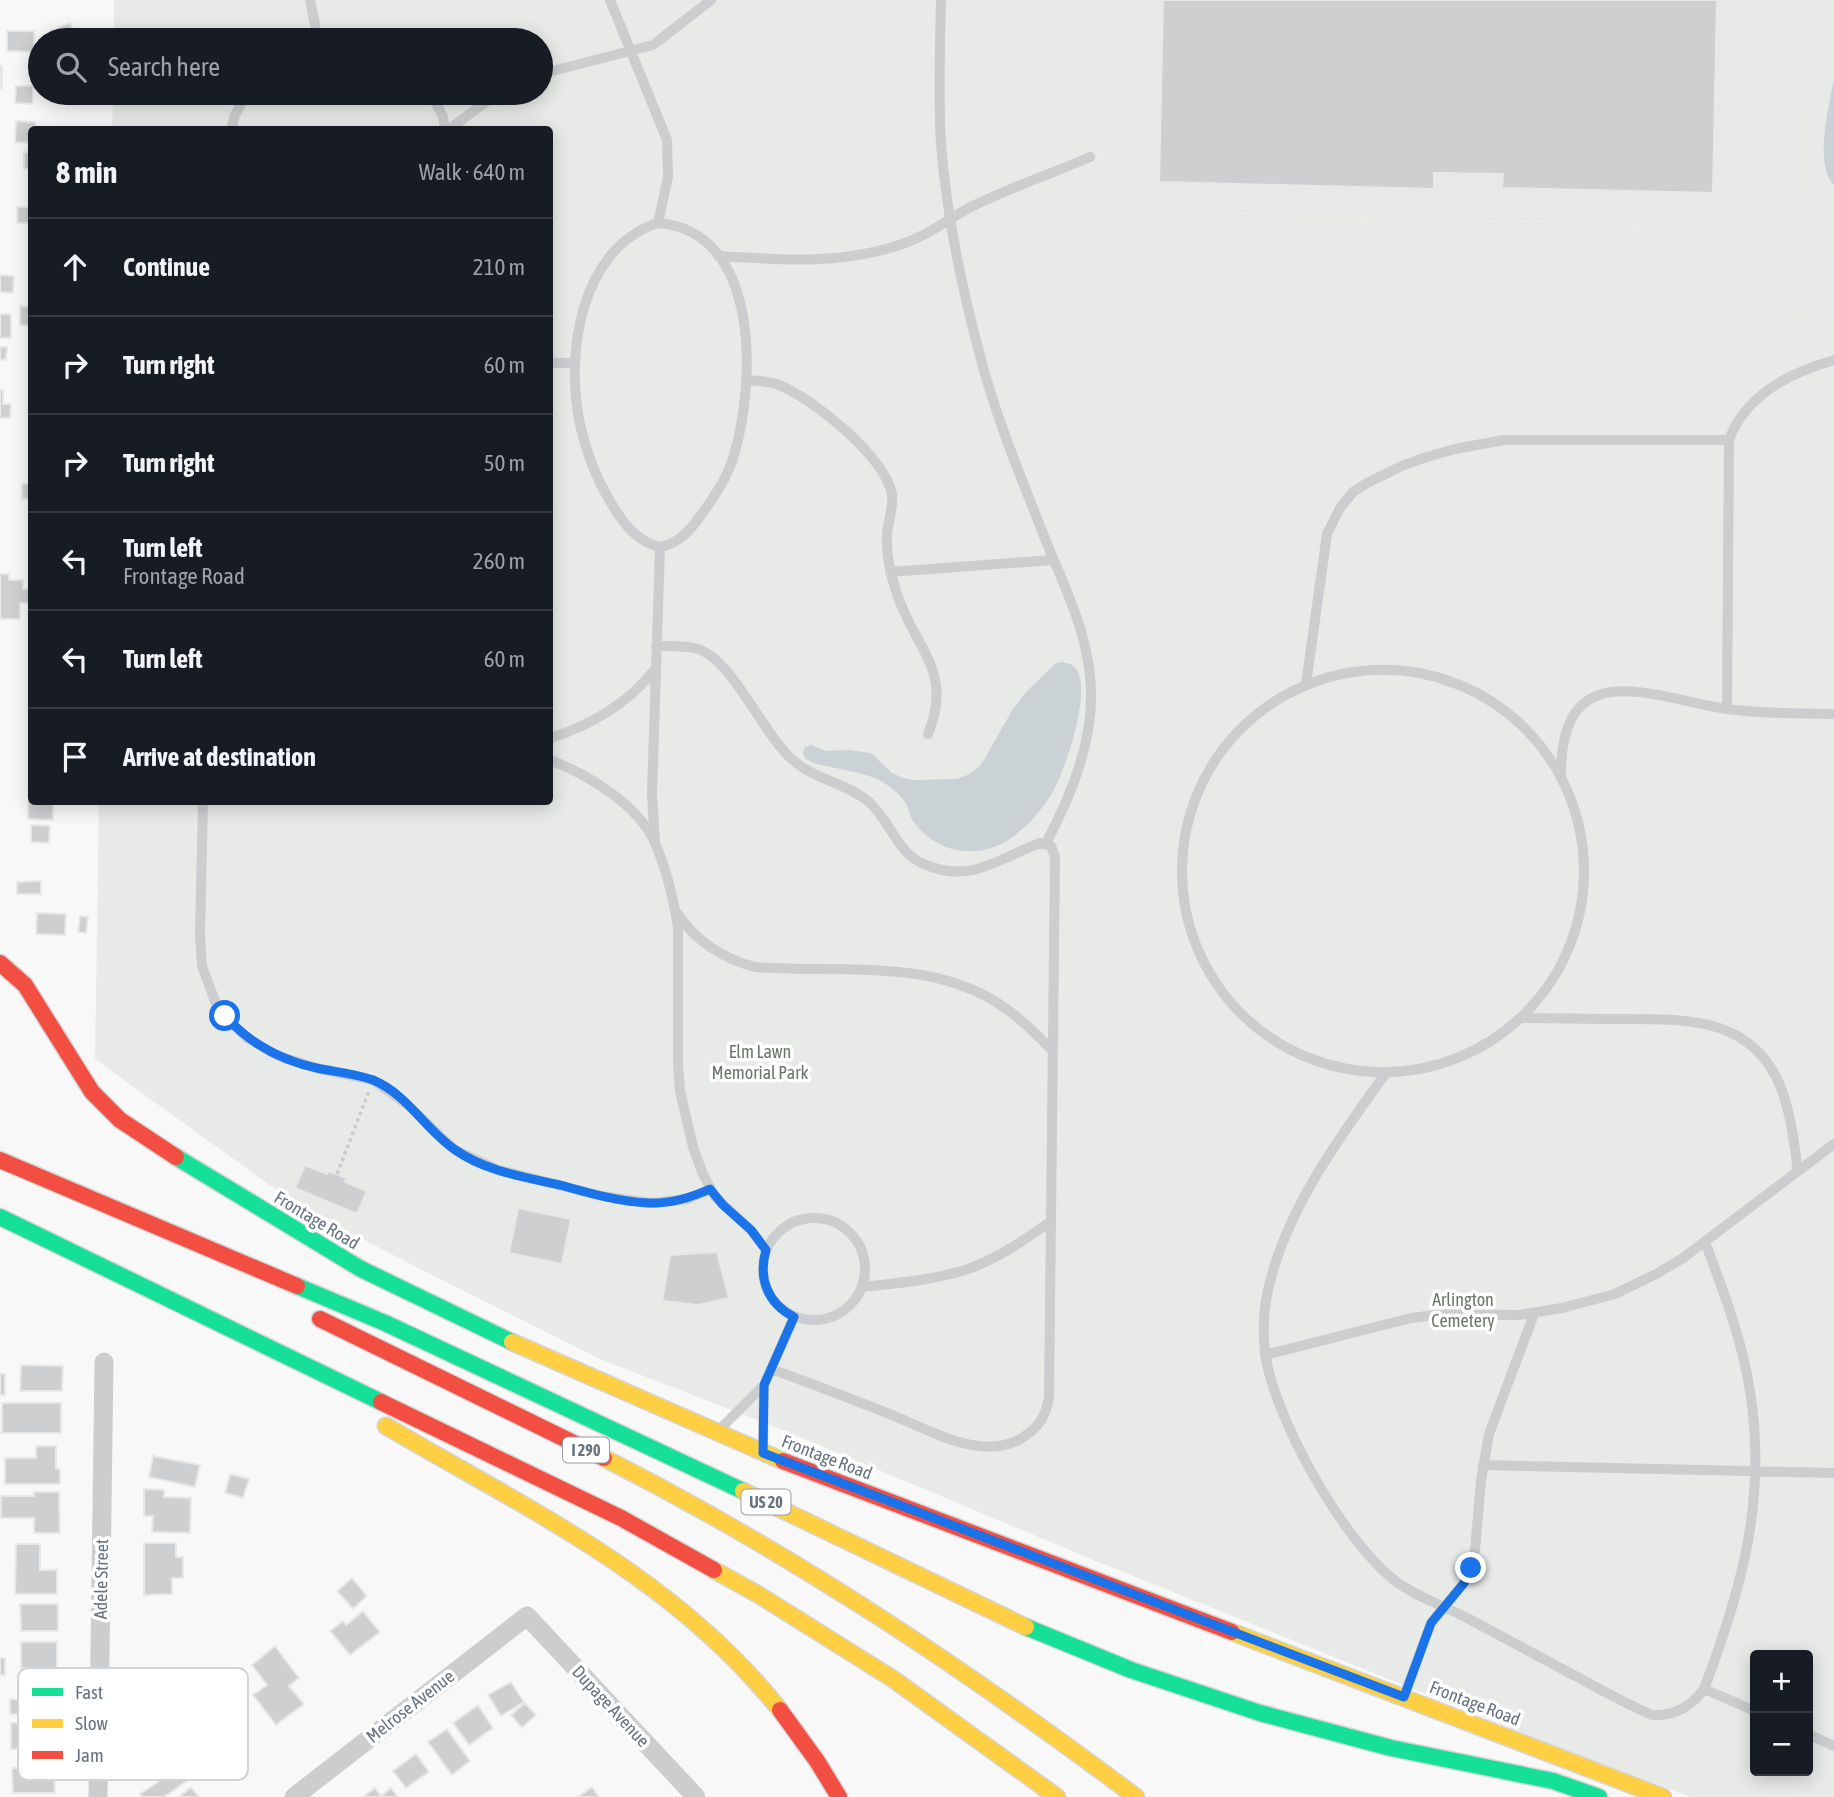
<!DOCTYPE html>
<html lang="en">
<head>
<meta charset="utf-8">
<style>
  :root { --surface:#171b24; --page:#20242c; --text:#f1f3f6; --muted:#9ea1a6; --line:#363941 }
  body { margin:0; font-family:"Asap Condensed",sans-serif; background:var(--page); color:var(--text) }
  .controls { position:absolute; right:21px; bottom:21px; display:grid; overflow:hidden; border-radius:7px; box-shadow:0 4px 18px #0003 }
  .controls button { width:63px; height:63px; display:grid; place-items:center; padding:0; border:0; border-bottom:2px solid var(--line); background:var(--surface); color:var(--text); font:35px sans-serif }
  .stop { position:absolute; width:21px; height:21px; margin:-16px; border:5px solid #1a73e8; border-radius:50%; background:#fff }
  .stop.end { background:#1a73e8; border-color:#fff; box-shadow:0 2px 7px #0008 }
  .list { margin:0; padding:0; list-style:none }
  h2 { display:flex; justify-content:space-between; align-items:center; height:91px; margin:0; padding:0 28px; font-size:30px }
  h2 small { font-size:23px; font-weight:400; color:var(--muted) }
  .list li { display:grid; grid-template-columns:46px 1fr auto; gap:21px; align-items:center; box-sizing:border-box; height:98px; padding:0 28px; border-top:2px solid var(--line) }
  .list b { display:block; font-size:26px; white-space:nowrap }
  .list p { margin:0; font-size:23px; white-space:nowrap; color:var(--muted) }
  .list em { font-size:23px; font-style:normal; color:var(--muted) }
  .icon { flex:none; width:38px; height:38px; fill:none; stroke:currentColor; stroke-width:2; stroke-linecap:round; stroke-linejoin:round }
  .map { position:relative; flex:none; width:1834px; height:1797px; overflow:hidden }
  .search { position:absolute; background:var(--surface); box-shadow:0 4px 18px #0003; left:28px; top:28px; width:525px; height:77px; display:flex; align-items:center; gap:18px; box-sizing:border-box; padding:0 24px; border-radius:38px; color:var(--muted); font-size:26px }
  .panel { position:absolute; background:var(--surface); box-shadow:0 4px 18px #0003; left:28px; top:126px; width:525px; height:679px; border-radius:7px }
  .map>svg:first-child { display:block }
</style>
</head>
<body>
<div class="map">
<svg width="1834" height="1797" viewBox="0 0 1834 1797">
  <rect width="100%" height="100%" fill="#f8f8f8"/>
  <path fill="#e7e8e8" d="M1108 0H1834V319L1756 304 1757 228 1102 209Z"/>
  <path fill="#e7eae6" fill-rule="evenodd" d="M114 0H1108L1102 209 1757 228 1756 304 1834 319V1797H1691L1557 1747 1091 1559 788 1432 600 1359 418 1268 296 1204 95 1059 99 802H550V130L112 129 113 93H541V40H114ZM1755 1655H1808V1771H1755Z
    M1834 4V263L1827 259 1804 217 1800 187V113L1806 83V52L1809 37 1823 11Z"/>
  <path fill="#cbd2d5" d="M1834 78V185C1813 165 1830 103 1834 78Z
    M1063 662C1069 664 1073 664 1077 670 1091 694 1066 769 1052 793 1040 813 1017 839 994 847 964 858 931 847 914 822 909 816 909 808 905 802 900 795 889 785 881 781 868 773 831 768 814 763L806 759 803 754 804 748 811 745 826 751 847 750 865 752 872 754 892 773 903 778 914 780 957 779 970 774 981 765 1013 709 1025 693 1056 663Z"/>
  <path fill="#cecfd0" stroke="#e8e8e8" stroke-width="2" d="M1163 0H1717L1713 193 1502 188 1503 174 1439 173H1434V189L1159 182Z
    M70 23 77 40H53L50 31Z
    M7 31H34V52L7 51Z
    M0 66H2V88H0Z
    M16 86H33V104L15 103Z
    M16 121 35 122V130H32V143L15 142Z
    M24 152 32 153V169H24Z
    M17 207H32V223H17Z
    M0 275 14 276 13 293 0 292Z
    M20 306 32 307V326L20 325Z
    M0 314H11V338H0Z
    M0 347H7L6 360 0 359Z
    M0 390H3V404H11L10 418H0Z
    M22 484H29L30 498 22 499Z
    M0 574H9V580H23V589H32V603H20V619H0Z
    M28 802H53V820L28 819Z
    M31 825 50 826 49 843 31 842Z
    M41 881V894H17V882Z
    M37 913 66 914 65 935 36 934Z
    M80 916 88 917 86 933 78 932Z
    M305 1165 327 1174 328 1171 337 1174 346 1178 345 1182 367 1191 357 1214 295 1188Z
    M518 1208 571 1219 562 1264 509 1253Z
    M717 1252 729 1298 698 1305 662 1301 670 1255Z
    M21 1365 63 1366 62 1391H20Z
    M0 1374H5V1395H0Z
    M2 1403H61V1433H2Z
    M36 1446H56V1469H60V1484H5V1458H36Z
    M153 1456 200 1465 195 1487 149 1477Z
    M230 1474 249 1479 243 1498 225 1493Z
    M144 1489 164 1490V1497L191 1498 190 1533 152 1532 153 1516H144Z
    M34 1492H59L60 1533H34V1518H1V1496H34Z
    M144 1543H176V1557H183V1578H172V1594L144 1595Z
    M16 1544H40V1570H57V1594H15Z
    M352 1578 367 1596 353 1609 337 1591Z
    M20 1604H58V1631H21Z
    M363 1611 380 1632 350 1655 330 1631 343 1621 346 1625Z
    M21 1642H57V1668H21Z
    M275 1646 299 1678 289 1686 304 1704 276 1725 253 1695 267 1685 252 1665Z
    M0 1658H5V1675H0Z
    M20 1682H55V1714H10V1699L20 1700Z
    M511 1682 524 1702 501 1716 488 1695Z
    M525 1703 536 1715 522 1728 511 1715Z
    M478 1705 493 1728 469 1745 453 1723Z
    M11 1723H54V1749H11Z
    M447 1729 470 1761 452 1775 428 1742Z
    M177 1745 197 1774 164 1797H142L140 1794 158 1782 147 1766Z
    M416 1754 429 1772 406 1788 393 1771Z
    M12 1768H54L55 1793H13Z
    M191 1787 199 1797H179Z
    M592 1787 599 1797H578Z
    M375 1788 381 1796 391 1788 398 1797H363Z"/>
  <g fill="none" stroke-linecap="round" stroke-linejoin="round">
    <defs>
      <path id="fast" d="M176 1157 361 1269 512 1342
        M0 1217 381 1402
        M297 1286 385 1323 743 1491
        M1026 1627 1131 1670 1260 1713 1391 1748 1553 1781 1599 1797"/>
      <path id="slow" d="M512 1342 783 1461
        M386 1426C530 1511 673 1576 780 1710
        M604 1458C795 1555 965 1669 1136 1797
        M743 1491 1026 1627
        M714 1570 759 1595 893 1679 1057 1797
        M1232 1632 1663 1797"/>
      <path id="jam" d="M0 963 25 985 92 1092 120 1120 176 1157
        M0 1160 297 1286
        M320 1319 604 1458
        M381 1402 621 1518 714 1570
        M783 1461 1232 1632
        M780 1710 817 1761 839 1797"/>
    </defs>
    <use href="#fast" stroke="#d4d5d6" stroke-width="19"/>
    <use href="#slow" stroke="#d4d5d6" stroke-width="19"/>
    <use href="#jam" stroke="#d4d5d6" stroke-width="19"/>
    <path stroke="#c9cacb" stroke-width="3.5" stroke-dasharray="3.5 3.5" stroke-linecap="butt" d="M337 1174 369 1091"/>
    <path stroke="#cbcdce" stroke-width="10" d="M310 0 318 40
      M610 0 667 140 668 177 658 223C762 231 755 385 734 455 728 476 716 494 704 511 692 528 681 543 660 547L652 794 655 842
      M941 0C940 48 938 95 941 143 946 213 961 284 979 352 995 415 1020 475 1044 536 1065 589 1092 639 1091 698 1091 748 1069 800 1046 843
      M541 74 653 45 711 0
      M431 93 443 117 445 130
      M231 130 235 115 247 93
      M448 130 498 93
      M658 223C580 248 565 355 580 424 586 452 596 478 611 503 623 523 637 542 660 547
      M718 256C780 260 846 265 905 243 929 235 948 219 971 207 1009 188 1051 174 1090 157
      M550 363H575
      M747 380C758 381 769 381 779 385 814 399 884 456 892 494 894 508 887 523 887 537 886 556 891 576 897 594 915 649 954 671 928 734
      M890 572 1053 560
      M656 646C669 646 685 645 698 649 732 659 763 735 794 761 816 780 846 783 868 801 883 814 891 833 903 848 910 857 919 863 929 866 972 883 1002 857 1040 843L1051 846 1055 857 1049 1397C1046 1415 1040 1426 1025 1436 984 1465 927 1428 887 1413 849 1398 810 1383 771 1369
      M1182 871a201 201 0 1 1 402 0a201 201 0 1 1-402 0Z
      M1306 684 1327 534 1340 508 1353 492 1367 483 1404 465 1427 457 1455 449 1504 440H1729
      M1727 709 1729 440C1745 395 1792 372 1834 360
      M550 738C590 726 629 703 655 669
      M550 760C587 774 639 805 655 843 666 868 674 902 678 928V1064L680 1091 693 1147 702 1172 715 1197 751 1230 766 1250
      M1561 774C1561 653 1651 697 1727 709 1762 714 1798 713 1834 714
      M203 802 200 934 202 966 216 1004 225 1016 247 1038 278 1056 320 1069 373 1080 409 1106 455 1150 499 1170 602 1196 650 1203 688 1199 710 1189
      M678 914C695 941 724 959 755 967 838 974 932 956 1005 1008 1023 1020 1038 1036 1053 1051
      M1522 1018C1555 1018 1589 1019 1623 1019 1687 1019 1753 1017 1781 1088 1791 1114 1794 1143 1798 1171
      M1386 1073C1338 1139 1283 1214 1267 1295 1263 1315 1263 1334 1265 1353 1274 1418 1343 1540 1394 1580 1416 1597 1445 1606 1469 1619 1507 1639 1544 1659 1581 1679 1605 1692 1628 1705 1652 1715 1674 1716 1691 1707 1704 1689 1742 1589 1767 1499 1750 1391 1742 1339 1723 1290 1705 1242
      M763 1269a51 51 0 1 1 102 0a51 51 0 1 1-102 0Z
      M862 1287C898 1283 936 1280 971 1268 1000 1257 1026 1239 1051 1221
      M1265 1355 1411 1318 1444 1314 1519 1315 1562 1308 1615 1294 1658 1273 1683 1258 1834 1144
      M764 1385 794 1317
      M719 1430 764 1385 763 1449
      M1483 1465 1834 1473
      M1704 1689 1755 1711
      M1404 1696 1431 1623 1464 1583 1471 1568 1475 1550 1481 1480 1489 1434 1534 1314
      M1808 1734 1834 1746"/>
    <path stroke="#cbcdce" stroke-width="19" d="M98 1797 104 1362
      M294 1797 527 1616 696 1797"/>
    <use href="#fast" stroke="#16e098" stroke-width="16"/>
    <use href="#slow" stroke="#ffcf43" stroke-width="16"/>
    <use href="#jam" stroke="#f24e42" stroke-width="16"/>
  </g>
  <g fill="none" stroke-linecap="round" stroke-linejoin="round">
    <path stroke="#1a73e8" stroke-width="9" d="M225 1016C251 1045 282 1061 321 1069 338 1072 356 1074 373 1080 407 1094 425 1129 454 1149 484 1171 524 1177 560 1185 589 1193 619 1202 649 1203 671 1204 690 1198 710 1189L723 1205 751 1230 766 1250C758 1278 767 1303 794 1317L764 1385 763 1453 1404 1697 1431 1623 1464 1583 1471 1568"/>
  </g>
  <g text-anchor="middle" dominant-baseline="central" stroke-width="7" stroke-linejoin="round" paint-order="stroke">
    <g fill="#fff" stroke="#959ea5" stroke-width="2">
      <rect x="563" y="1437.5" width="46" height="25" rx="5"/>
      <rect x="741.5" y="1489.5" width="49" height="25" rx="5"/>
    </g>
    <g font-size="16" font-weight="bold" fill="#67747f">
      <text x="586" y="1450">I 290</text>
      <text x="766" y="1502">US 20</text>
    </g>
    <g font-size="18" fill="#687866" stroke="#fff">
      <text x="760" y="1051">Elm Lawn<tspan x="760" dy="21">Memorial Park</tspan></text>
      <text x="1463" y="1299">Arlington<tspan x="1463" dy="21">Cemetery</tspan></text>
    </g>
    <g font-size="18" fill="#67747f" stroke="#fff">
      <text transform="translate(317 1220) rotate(31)">Frontage Road</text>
      <text transform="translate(827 1457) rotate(21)">Frontage Road</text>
      <text transform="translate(101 1579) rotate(-89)">Adele Street</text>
      <text transform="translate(1475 1703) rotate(21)">Frontage Road</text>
      <text transform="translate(410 1706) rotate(-38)">Melrose Avenue</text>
      <text transform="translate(611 1706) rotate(47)">Dupage Avenue</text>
    </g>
  </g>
  <rect x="18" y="1668" width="230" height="112" rx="10" fill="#fff" stroke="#d1d5d9" stroke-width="2"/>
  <rect x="32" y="1688" width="31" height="8" fill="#16e098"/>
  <rect x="32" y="1719" width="31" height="9" fill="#ffcf43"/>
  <rect x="32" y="1751" width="31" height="8" fill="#f24e42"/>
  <g font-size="19" fill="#67747f">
    <text x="75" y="1699">Fast</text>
    <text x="75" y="1730">Slow</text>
    <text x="75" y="1762">Jam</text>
  </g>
</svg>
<div class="controls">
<button>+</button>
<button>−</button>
</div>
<div class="stop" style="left:225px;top:1016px"></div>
<div class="stop end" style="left:1471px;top:1568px"></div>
<div class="search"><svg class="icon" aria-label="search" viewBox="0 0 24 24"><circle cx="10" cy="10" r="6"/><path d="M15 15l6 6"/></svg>Search here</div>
<section class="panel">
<h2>8 min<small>Walk · 640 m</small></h2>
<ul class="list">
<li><svg class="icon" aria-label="ahead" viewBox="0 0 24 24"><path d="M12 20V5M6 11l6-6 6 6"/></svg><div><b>Continue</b></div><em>210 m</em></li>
<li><svg class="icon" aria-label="right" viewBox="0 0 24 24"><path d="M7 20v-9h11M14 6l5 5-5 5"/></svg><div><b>Turn right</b></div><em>60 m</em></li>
<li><svg class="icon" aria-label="right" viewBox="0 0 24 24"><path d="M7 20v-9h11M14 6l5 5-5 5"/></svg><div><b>Turn right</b></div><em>50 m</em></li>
<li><svg class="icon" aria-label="left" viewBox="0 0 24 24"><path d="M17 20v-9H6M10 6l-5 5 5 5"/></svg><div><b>Turn left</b><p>Frontage Road</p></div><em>260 m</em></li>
<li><svg class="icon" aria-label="left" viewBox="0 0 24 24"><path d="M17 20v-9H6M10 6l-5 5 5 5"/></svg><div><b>Turn left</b></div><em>60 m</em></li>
<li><svg class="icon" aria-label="arrive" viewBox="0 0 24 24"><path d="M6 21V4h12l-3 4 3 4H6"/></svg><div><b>Arrive at destination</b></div></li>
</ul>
</section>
</div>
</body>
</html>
